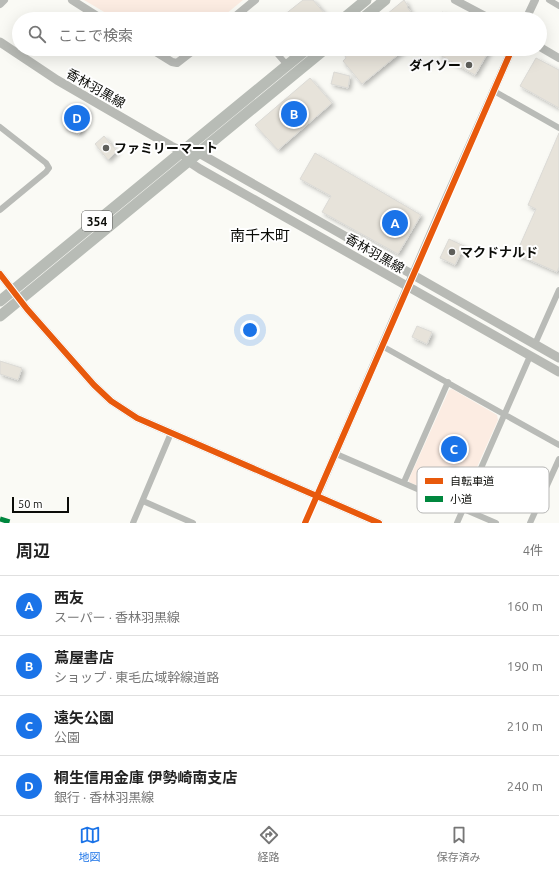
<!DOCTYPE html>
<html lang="ja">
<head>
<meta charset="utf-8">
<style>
  :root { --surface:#fff; --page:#f2f2f2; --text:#222; --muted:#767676; --line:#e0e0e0; --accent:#1a73e8 }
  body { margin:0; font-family:Ubuntu,"Noto Sans JP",sans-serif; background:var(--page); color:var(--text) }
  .scale { position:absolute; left:12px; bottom:10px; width:57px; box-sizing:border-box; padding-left:4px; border:2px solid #0b0c08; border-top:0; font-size:11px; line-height:14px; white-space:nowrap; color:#0b0c08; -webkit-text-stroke:3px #fff; paint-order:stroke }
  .you { position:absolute; left:250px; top:330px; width:14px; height:14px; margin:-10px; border:3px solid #fff; border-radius:50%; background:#1a73e8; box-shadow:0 0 0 6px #1a73e833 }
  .badge { display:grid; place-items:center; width:26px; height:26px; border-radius:50%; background:var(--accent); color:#fff; font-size:13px; font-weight:700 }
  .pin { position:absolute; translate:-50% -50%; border:2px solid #fff; box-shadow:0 1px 4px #0006 }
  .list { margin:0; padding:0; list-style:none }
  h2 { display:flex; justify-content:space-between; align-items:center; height:52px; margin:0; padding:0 16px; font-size:17px }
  h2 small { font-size:13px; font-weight:400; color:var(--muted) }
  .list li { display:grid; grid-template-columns:26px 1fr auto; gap:12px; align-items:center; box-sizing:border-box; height:60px; padding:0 16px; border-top:1px solid var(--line) }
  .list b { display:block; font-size:15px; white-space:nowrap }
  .list p { margin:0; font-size:13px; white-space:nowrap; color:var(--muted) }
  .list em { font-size:13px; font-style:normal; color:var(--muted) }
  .icon { flex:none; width:22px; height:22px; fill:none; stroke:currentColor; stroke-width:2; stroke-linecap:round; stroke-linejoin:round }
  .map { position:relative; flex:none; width:559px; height:523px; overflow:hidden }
  .search { position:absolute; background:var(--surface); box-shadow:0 4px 16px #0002; left:12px; right:12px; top:12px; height:44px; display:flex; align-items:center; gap:10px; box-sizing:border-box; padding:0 14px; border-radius:22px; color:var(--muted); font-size:15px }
  .sheet { height:292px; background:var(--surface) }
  nav { display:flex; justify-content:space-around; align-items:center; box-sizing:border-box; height:56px; border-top:1px solid var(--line); background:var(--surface); font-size:11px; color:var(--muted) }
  nav a { display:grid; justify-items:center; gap:2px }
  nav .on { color:var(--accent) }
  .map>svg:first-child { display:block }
</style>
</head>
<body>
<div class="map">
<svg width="559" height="523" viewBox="0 0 559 523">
  <defs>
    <filter id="shadow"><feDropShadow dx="2.5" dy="2.5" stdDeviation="2" flood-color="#0004"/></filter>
  </defs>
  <rect width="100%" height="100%" fill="#fafaf5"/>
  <path fill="#fcece2" d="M84 0H243L220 19H116Z
    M452 389 497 415 498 420 461 503H458L409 482V479L449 390Z"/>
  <path fill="#e7e3da" stroke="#dbdad6" filter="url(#shadow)" d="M303 0H313L326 15 325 19H279Z
    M404 0 408 6 407 7 416 19H381Z
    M442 12 458 19H439Z
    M345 49H405L362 84 343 61 346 58 345 56 349 53Z
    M443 49H490L475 75 440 55Z
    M536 58 559 70V108L520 86Z
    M334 72 350 76 348 88 331 84Z
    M310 78 332 103 278 150 255 125Z
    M76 104 89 111 81 126 83 127 79 134 64 126Z
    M559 133V267L557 272 516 254 536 209 528 205Z
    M104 136 117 151 108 160 95 144Z
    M315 153 421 215 398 254 322 212 331 196 300 179Z
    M449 239 464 246 455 265 440 258Z
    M417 326 432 332 427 344 412 337Z
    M0 361 22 368 18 380 0 374Z"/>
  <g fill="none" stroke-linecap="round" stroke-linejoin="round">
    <path stroke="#b9bbb7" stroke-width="6" d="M549 0 559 6
      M242 10 249 19
      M273 49 287 65
      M494 91 559 128
      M0 127 46 163 49 168 46 172 0 210
      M535 344 559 290
      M382 346 559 445
      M334 453 496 523
      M404 482 448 382
      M143 501 193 523
      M133 523 171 433
      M305 523 317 496
      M457 523 530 356
      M530 523 559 459"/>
    <path stroke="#b9bbb7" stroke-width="8" d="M72 0 102 19
      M455 0 491 19
      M0 4 4 0
      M232 19 255 0
      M526 19 535 0
      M540 47 559 58
      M151 49 172 62 177 63 195 49
      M0 274 27 309 94 385 111 401 137 418 379 523
      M317 496 438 216 512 49"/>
    <path stroke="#b8bab5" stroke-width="9" d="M0 42 57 80 171 146 182 151 199 153 559 358
      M185 156 188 161 200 169 559 372"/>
    <path stroke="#b8bcb6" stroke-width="11" d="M343 19 366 0
      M362 19 385 0
      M0 301 307 49
      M0 316 325 49"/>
    <path stroke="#00873e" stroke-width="5" stroke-dasharray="10 5" stroke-linecap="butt" d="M0 519 13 523"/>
    <defs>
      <path id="cycleway" d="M0 274 27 309 94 385 111 401 137 418 379 523
        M305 523 512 49"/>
    </defs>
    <use href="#cycleway" stroke="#fff" stroke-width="8"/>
    <use href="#cycleway" stroke="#e8590c" stroke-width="6"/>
  </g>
  <g fill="#5f5f5b" stroke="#fff" stroke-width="1.5">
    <circle cx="469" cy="65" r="4"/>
    <circle cx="106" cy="148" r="4"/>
    <circle cx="452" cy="252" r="4"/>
  </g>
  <g text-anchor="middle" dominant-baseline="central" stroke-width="4" stroke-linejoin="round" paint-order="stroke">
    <rect fill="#fff" stroke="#545552" stroke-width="1" x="82" y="211" width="30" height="20" rx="3"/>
    <g font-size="12" font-weight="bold" fill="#0b0c08">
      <text x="97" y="221">354</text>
    </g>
    <g font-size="13" font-weight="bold" fill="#0b0c08" stroke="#fff" text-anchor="start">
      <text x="461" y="65" text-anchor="end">ダイソー</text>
      <text x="114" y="148">ファミリーマート</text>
      <text x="460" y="252">マクドナルド</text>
    </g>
    <g font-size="13" fill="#0b0c08" stroke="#fff">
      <text transform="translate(96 88) rotate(30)">香林羽黒線</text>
      <text transform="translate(375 253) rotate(30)">香林羽黒線</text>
    </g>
    <g font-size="15" fill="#0b0c08" stroke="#fff">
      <text x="260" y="235">南千木町</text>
    </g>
  </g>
  <rect x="417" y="467" width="132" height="46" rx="6" fill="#fff" stroke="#b6b6b5" stroke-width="1"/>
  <rect x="425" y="478" width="18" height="6" fill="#e8590c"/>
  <rect x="425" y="496" width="18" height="6" fill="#00873e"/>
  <g font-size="11" fill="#0b0c08">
    <text x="450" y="485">自転車道</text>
    <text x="450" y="503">小道</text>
  </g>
</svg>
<div class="scale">50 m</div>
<div class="you"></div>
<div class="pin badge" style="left:395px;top:223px">A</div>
<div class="pin badge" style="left:294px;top:114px">B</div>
<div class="pin badge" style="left:454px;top:449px">C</div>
<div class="pin badge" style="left:77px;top:118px">D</div>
<div class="search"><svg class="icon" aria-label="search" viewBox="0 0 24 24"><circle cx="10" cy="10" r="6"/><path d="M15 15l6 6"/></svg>ここで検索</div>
</div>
<section class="sheet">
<h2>周辺<small>4件</small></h2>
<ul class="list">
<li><span class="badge">A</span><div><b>西友</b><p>スーパー · 香林羽黒線</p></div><em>160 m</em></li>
<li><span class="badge">B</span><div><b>蔦屋書店</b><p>ショップ · 東毛広域幹線道路</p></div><em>190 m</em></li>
<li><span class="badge">C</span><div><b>遠矢公園</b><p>公園</p></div><em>210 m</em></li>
<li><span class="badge">D</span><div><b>桐生信用金庫 伊勢崎南支店</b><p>銀行 · 香林羽黒線</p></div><em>240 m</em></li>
</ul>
</section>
<nav>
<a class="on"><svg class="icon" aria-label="map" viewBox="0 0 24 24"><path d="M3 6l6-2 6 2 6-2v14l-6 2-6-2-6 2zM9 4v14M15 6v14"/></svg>地図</a>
<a><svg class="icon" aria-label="directions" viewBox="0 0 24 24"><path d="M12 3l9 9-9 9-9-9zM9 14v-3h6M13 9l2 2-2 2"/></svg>経路</a>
<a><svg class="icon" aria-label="saved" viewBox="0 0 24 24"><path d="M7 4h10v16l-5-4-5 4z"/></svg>保存済み</a>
</nav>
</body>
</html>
